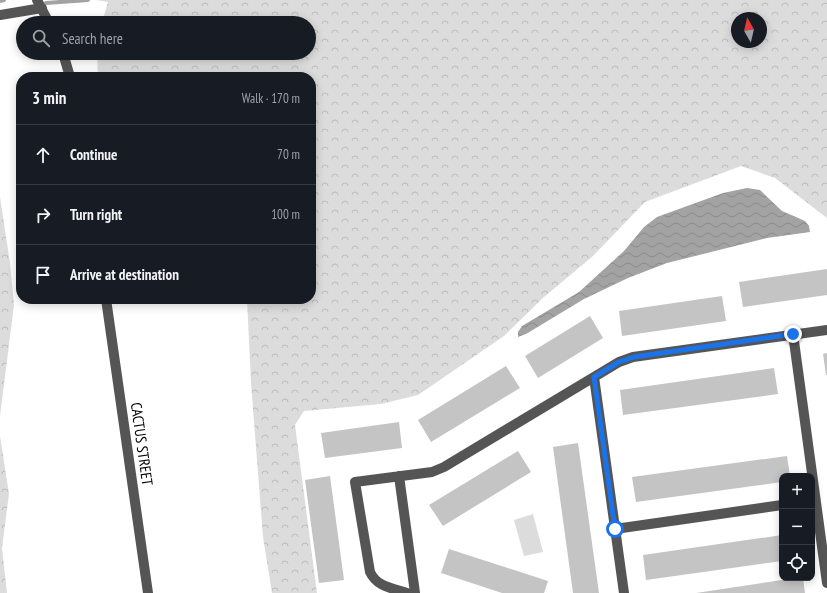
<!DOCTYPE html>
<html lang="en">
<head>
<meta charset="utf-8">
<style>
  :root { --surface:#171b24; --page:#242831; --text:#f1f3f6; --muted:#9ea1a6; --line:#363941 }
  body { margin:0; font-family:"PT Sans Narrow",sans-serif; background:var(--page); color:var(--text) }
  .controls { position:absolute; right:12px; bottom:12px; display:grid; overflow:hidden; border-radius:8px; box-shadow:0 2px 10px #0003 }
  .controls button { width:36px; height:36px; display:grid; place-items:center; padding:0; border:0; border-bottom:1px solid var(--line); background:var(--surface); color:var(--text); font:20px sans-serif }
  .compass { position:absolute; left:731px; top:12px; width:36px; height:36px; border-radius:50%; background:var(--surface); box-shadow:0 2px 10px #0003; rotate:352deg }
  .stop { position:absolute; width:12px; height:12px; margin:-9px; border:3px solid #1a73e8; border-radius:50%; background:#fff }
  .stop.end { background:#1a73e8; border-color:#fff; box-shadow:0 1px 4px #0008 }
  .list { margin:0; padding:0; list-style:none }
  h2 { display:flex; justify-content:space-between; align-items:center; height:52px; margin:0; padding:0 16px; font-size:17px }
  h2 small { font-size:13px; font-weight:400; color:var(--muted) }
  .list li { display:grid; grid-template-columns:26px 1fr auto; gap:12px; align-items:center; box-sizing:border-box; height:60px; padding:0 16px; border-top:1px solid var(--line) }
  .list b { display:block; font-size:15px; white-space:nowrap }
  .list em { font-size:13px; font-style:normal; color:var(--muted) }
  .icon { flex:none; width:22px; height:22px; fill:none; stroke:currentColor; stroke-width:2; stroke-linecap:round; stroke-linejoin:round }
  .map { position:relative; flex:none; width:827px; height:593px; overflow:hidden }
  .search { position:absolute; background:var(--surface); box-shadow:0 2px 10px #0003; left:16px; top:16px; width:300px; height:44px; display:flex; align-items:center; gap:10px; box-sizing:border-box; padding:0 14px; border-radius:22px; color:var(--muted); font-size:15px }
  .panel { position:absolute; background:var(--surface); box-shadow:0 2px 10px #0003; left:16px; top:72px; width:300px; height:232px; border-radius:16px }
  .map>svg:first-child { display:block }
</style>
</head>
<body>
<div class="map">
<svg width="827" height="593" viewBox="0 0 827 593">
  <defs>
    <pattern id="forest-crowns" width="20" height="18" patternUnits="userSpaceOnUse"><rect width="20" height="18" fill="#dcdcdc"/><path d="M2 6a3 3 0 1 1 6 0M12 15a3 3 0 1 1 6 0" fill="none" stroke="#bbb"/></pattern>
    <pattern id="water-waves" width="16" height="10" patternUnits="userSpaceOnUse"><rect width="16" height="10" fill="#a3a3a3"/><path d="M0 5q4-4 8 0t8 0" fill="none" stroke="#8b8b8b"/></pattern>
  </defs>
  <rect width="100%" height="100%" fill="#fff"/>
  <path fill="url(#forest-crowns)" fill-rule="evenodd" d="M96 0H827V218L775 178 741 166 645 202 593 256 544 297 504 336 418 395 381 404 304 411 295 425 317 593H272L263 537 251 383 247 299H311V77H98L97 53H309V23H102L108 2ZM737 18H761V42H737Z
    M0 197 10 263 14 305 0 416Z
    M0 436 9 494 2 548 7 593H0Z"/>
  <path fill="#dcdcdc" d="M533 514 543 552 524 556 514 520Z"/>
  <path fill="url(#water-waves)" d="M747 188 760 190 782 211 805 221 809 226 810 232 767 238 667 263 628 278 584 299 526 334 518 337V332L522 326 579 292 624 251 644 227 657 217 723 193Z"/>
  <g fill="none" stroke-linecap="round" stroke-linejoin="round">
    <path stroke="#a3a3a3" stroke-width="4" d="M0 1 4 0
      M46 3 88 0"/>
  </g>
  <path fill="#c4c4c4" d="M827 269V295L743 307 739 282Z
    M722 296 726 321 622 336 619 311Z
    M590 316 603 338 538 378 525 356Z
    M827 353V375H826L823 354Z
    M506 366 520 388 431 442 418 420Z
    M774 368 778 394 623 415 620 390Z
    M399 422 402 448 325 458 321 433Z
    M578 443 599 593H573L553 447Z
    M518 451 531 472 443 526 429 505Z
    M787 456 790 476H782V482L636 502 632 477Z
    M330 476 344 580 319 583 305 480Z
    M782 535V561L646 580 643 555Z
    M449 549 548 581 544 593H502L441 573Z
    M795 578H803L805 593H696Z"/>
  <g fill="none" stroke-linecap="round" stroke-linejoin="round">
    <path stroke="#555" stroke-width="10" d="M37 0 49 23
      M0 15 42 8
      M63 53 70 77
      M106 299 148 593
      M793 334 827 583
      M594 377 624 593
      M399 476 415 593
      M615 529 782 505
      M407 593C392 588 377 587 370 572L355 482 432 472 444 467 619 362 633 357 827 330"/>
  </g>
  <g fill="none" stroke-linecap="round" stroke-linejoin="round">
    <path stroke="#1a73e8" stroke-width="5" d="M615 529 594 377 619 362 634 357 793 334"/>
  </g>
  <g text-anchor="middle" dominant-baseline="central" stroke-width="3" stroke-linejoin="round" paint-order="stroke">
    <g font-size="15" fill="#000" stroke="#fff">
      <text transform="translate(142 444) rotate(82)">CACTUS STREET</text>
    </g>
  </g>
</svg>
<div class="controls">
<button>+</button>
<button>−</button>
<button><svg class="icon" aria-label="locate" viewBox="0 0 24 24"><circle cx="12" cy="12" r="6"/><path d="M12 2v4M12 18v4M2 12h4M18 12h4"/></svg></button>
</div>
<svg class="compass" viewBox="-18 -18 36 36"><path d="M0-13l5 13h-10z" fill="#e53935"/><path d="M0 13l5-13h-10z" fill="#9ea1a6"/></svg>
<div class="stop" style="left:615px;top:529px"></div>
<div class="stop end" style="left:793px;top:334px"></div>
<div class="search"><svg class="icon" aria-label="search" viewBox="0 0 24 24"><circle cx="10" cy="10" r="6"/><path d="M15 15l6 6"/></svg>Search here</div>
<section class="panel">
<h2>3 min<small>Walk · 170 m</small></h2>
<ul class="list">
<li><svg class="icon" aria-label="ahead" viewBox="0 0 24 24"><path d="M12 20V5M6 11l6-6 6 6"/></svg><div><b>Continue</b></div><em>70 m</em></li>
<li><svg class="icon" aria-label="right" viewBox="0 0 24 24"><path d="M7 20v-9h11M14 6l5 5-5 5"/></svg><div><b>Turn right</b></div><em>100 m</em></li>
<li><svg class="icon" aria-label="arrive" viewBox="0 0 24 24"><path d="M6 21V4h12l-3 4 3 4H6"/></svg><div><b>Arrive at destination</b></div></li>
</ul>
</section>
</div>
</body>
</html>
